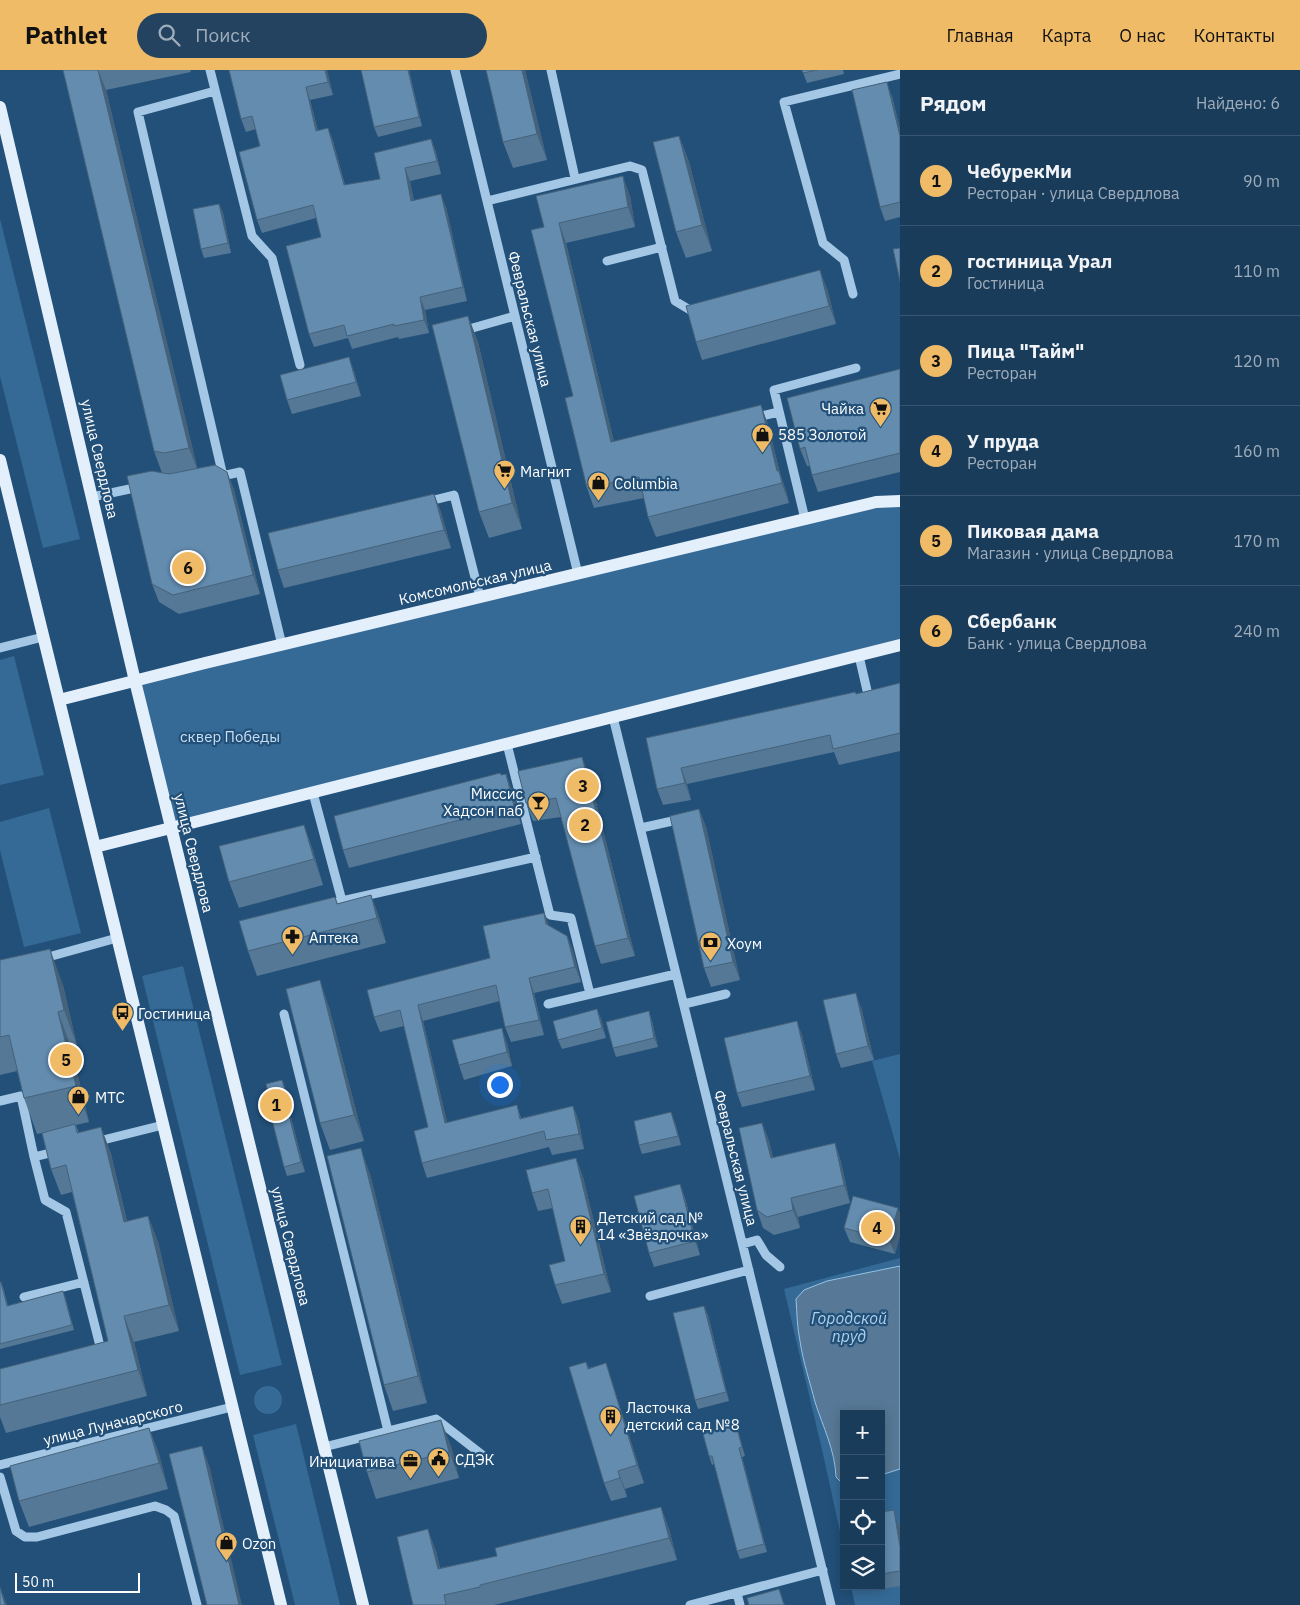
<!DOCTYPE html>
<html lang="ru">
<head>
<meta charset="utf-8">
<style>
  :root { --surface:#1a3c5b; --page:#234361; --text:#f1f3f6; --muted:#9fadbb; --line:#385671; --accent:#f0bb66 }
  body { margin:0; font-family:"IBM Plex Sans",sans-serif; background:var(--page); color:var(--text) }
  .controls { position:absolute; right:15px; bottom:15px; display:grid; overflow:hidden; border-radius:0px; box-shadow:0 2px 12px #0003 }
  .controls button { width:45px; height:45px; display:grid; place-items:center; padding:0; border:0; border-bottom:1px solid var(--line); background:var(--surface); color:var(--text); font:25px sans-serif }
  .scale { position:absolute; left:15px; bottom:12px; width:125px; box-sizing:border-box; padding-left:5px; border:2px solid #fff; border-top:0; font-size:14px; line-height:18px; white-space:nowrap; color:#fff; -webkit-text-stroke:4px #225079; paint-order:stroke }
  .you { position:absolute; left:499px; top:1014px; width:18px; height:18px; margin:-12px; border:4px solid #fff; border-radius:50%; background:#1a73e8; box-shadow:0 0 0 8px #1a73e833 }
  .badge { display:grid; place-items:center; width:32px; height:32px; border-radius:50%; background:var(--accent); color:#111; font-size:16px; font-weight:700 }
  .pin { position:absolute; translate:-50% -50%; border:2px solid #fff; box-shadow:0 1px 5px #0006 }
  .list { margin:0; padding:0; list-style:none }
  h2 { display:flex; justify-content:space-between; align-items:center; height:65px; margin:0; padding:0 20px; font-size:21px }
  h2 small { font-size:16px; font-weight:400; color:var(--muted) }
  .list li { display:grid; grid-template-columns:32px 1fr auto; gap:15px; align-items:center; box-sizing:border-box; height:90px; padding:0 20px; border-top:1px solid var(--line) }
  .list b { display:block; font-size:19px; white-space:nowrap }
  .list p { margin:0; font-size:16px; white-space:nowrap; color:var(--muted) }
  .list em { font-size:16px; font-style:normal; color:var(--muted) }
  .icon { flex:none; width:28px; height:28px; fill:none; stroke:currentColor; stroke-width:2; stroke-linecap:round; stroke-linejoin:round }
  .map { position:relative; flex:none; width:900px; height:1535px; overflow:hidden }
  header { display:flex; align-items:center; gap:30px; box-sizing:border-box; height:70px; padding:0 25px; background:var(--accent); color:#111 }
  header strong { font-size:24px }
  nav { display:flex; gap:28px; margin-inline-start:auto; font-size:18px }
  .search { width:350px; height:45px; background:var(--page); display:flex; align-items:center; gap:12px; box-sizing:border-box; padding:0 18px; border-radius:28px; color:var(--muted); font-size:19px }
  main { display:flex }
  aside { flex:1; background:var(--surface) }
  .map>svg:first-child { display:block }
</style>
</head>
<body>
<header>
<strong>Pathlet</strong>
<div class="search"><svg class="icon" aria-label="search" viewBox="0 0 24 24"><circle cx="10" cy="10" r="6"/><path d="M15 15l6 6"/></svg>Поиск</div>
<nav><a>Главная</a><a>Карта</a><a>О нас</a><a>Контакты</a></nav>
</header>
<main>
<div class="map">
<svg width="900" height="1535" viewBox="0 0 900 1535">
  <rect width="100%" height="100%" fill="#225079"/>
  <path fill="#356a97" d="M0 149 80 469 43 478 0 306Z
    M900 431V575L171 758 135 611Z
    M14 586 44 705 0 715V590Z
    M49 738 81 863 24 877 0 780V752Z
    M183 896 282 1295 240 1305 142 906Z
    M900 984V1089L872 991Z
    M900 1188V1196L827 1211 796 1229C797 1243 797 1258 800 1271 804 1293 810 1314 817 1336 824 1360 835 1381 836 1407L841 1412H844V1480L823 1384 784 1219Z
    M254 1330a14 14 0 1 1 28 0a14 14 0 1 1-28 0Z
    M296 1354 340 1535H295L253 1365Z
    M900 1399V1535H855L851 1516H881V1405Z"/>
  <path fill="#577997" stroke="#97c3e5" d="M900 1196V1399L881 1405V1344H844V1412H841L836 1407C835 1380 823 1357 815 1332 810 1312 803 1292 800 1271 797 1257 797 1243 796 1229L804 1220 827 1211Z"/>
  <g fill="none" stroke-linecap="round" stroke-linejoin="round">
    <path stroke="#a3c7e4" stroke-width="9" d="M210 0 252 166 272 188 300 295
      M455 0 578 504
      M551 0 575 108
      M215 21 138 42 223 406
      M487 131 630 96 642 100 675 231 695 243
      M607 191 662 177
      M853 224 844 190 823 173 784 32 900 4
      M462 261 515 246
      M753 348 779 342
      M218 407 240 402 282 575
      M92 427 139 417
      M426 432 454 425 480 527
      M805 449 774 320 856 298
      M0 578 43 567
      M859 586 869 629
      M613 647 831 1535
      M507 674 550 845 571 848 590 924
      M313 723 342 831 328 835
      M641 758 677 750
      M342 831 536 787
      M41 889 117 868
      M548 934 676 904
      M684 934 726 924
      M284 944 388 1361
      M0 1031 21 1026 34 1087
      M95 1072 163 1055
      M58 1081 34 1087 45 1130 66 1142 101 1280
      M743 1174 757 1170 766 1185 780 1197
      M650 1226 749 1200
      M24 1227 84 1212
      M324 1377 436 1349 485 1387
      M0 1395 232 1337
      M0 1407 16 1461 25 1467H37L155 1436 166 1440 174 1446 197 1535
      M737 1523 740 1535
      M690 1535 823 1500"/>
    <path stroke="#e4effc" stroke-width="12" d="M0 37 135 611 363 1535
      M0 390 281 1535
      M59 630 205 593 876 432 900 431
      M95 777 900 575"/>
  </g>
  <path fill="#557896" d="M63 0H190L191 2 106 20 197 398 227 402 234 420 260 524 179 544 159 532 152 514 162 403 154 381Z
    M327 0 333 25 310 30 318 61 328 58 333 71 345 115 380 109 431 69 436 82 441 104 410 111 414 131 446 137 467 231 425 240 429 263 399 269 398 267 352 279 348 268 314 277 309 264 321 167 316 148 262 163 257 150 260 76 256 59 246 62 241 49Z
    M409 0 422 56 378 67 374 57Z
    M525 0 547 90 513 98 503 72Z
    M802 0H843L844 4 807 13Z
    M892 26 900 59V147L885 151 880 137Z
    M679 66 689 92 712 181 686 188 676 162Z
    M630 126 635 157 566 173 614 372 761 335 768 355 780 403 786 421 789 433 656 467 648 447 644 428 594 438 587 418 573 326 544 157Z
    M219 134 223 143 231 183 204 188 201 179Z
    M827 218 836 254 702 290 696 272Z
    M468 246 478 272 522 459 489 468 479 442Z
    M900 299V402L818 422 812 405 810 396H807L800 379Z
    M354 301 361 326 292 344 287 330Z
    M434 424 441 442 451 478 284 518 278 500Z
    M900 613V681L839 695 834 682 687 714 691 730 663 735 657 719 646 668 856 624Z
    M501 705 513 722 521 754 349 798 343 780Z
    M589 705 635 886 601 894 595 876 561 747 533 751 526 733Z
    M699 739 706 757 740 910 711 917 704 898Z
    M304 755 313 781 323 815 239 838 229 812Z
    M371 825 380 850 386 873 257 906 248 881 335 827 338 834Z
    M544 843 549 856 567 866 573 881 581 912 534 923 544 965 511 972 505 957 500 931 423 951 447 1053 517 1035 521 1048 573 1036 579 1052 584 1079 552 1085 549 1077 427 1108 422 1093 428 1057 404 956 380 962 374 947 490 888Z
    M0 890 63 915 77 976 71 977 89 1052 76 1055 79 1063 101 1057 111 1084 127 1151 148 1146 158 1172 179 1261 134 1272 147 1326 6 1363 0 1347V1299L108 1271 72 1122 61 1125 51 1099 42 1063 37 1064 24 1028 17 1001 0 1005Z
    M329 937 364 1071 330 1080 320 1053Z
    M861 937 874 990 841 998 836 984Z
    M597 939 601 949 606 968 562 979 558 970Z
    M649 941 652 951 658 977 616 987 613 978Z
    M802 965 815 1020 742 1037 737 1023Z
    M507 973 512 996 464 1010 459 995Z
    M286 1019 291 1039 289 1040 305 1102 287 1106 284 1097 274 1045Z
    M675 1052 681 1075 642 1084 639 1075Z
    M762 1053 769 1071 773 1088 835 1073 841 1092 850 1133 798 1147 800 1158 774 1165 763 1158 757 1140Z
    M576 1088 583 1107 611 1222 562 1234 555 1215 565 1191 553 1138 538 1141 532 1123Z
    M370 1104 427 1333 393 1341 384 1315Z
    M680 1114 685 1128 700 1185 654 1197 649 1183Z
    M900 1143V1165L895 1184 850 1172 844 1158Z
    M0 1212 3 1217 8 1236 65 1226 74 1260 0 1279Z
    M704 1236 708 1245 729 1331 698 1339 695 1330Z
    M586 1292 589 1298 606 1293 612 1312 644 1413 625 1419 627 1427 611 1431 604 1413Z
    M736 1355 745 1386 742 1387 767 1482 740 1489 737 1481 714 1394 712 1395 709 1386Z
    M149 1358 159 1384 168 1419 29 1457 19 1431Z
    M451 1376 459 1408 376 1429 367 1402Z
    M661 1437 669 1459 677 1490 494 1535H413L436 1481 440 1498 497 1486Z
    M894 1440 900 1458V1516L876 1520 874 1516H881V1442Z"/>
  <path fill="#45627a" d="M98 0 106 20 199 404 189 378Z
    M325 0H327L333 25 328 12Z
    M408 0H409L422 56 419 47Z
    M522 0H525L547 90 537 64Z
    M887 12 892 26 900 59V66Z
    M306 17 310 30 321 74 316 61Z
    M328 58 333 71 348 128 344 115Z
    M679 66 689 92 712 181 702 155Z
    M431 69 436 82 441 104 437 91Z
    M405 98 410 111 416 144 411 131Z
    M623 106 630 126 635 157 628 137Z
    M441 124 446 137 467 231 463 217Z
    M219 134 223 143 231 183 228 173Z
    M559 153 566 173 619 392 611 372Z
    M820 200 827 218 836 254 829 236Z
    M420 227 425 240 429 263 424 250Z
    M468 246 478 272 522 459 512 433Z
    M349 287 354 301 361 326 356 312Z
    M761 335 768 355 780 403 786 421 789 433 777 401Z
    M227 402 234 420 260 524 253 505Z
    M434 424 441 442 451 478 444 460Z
    M582 687 589 705 635 886 628 868Z
    M681 698 687 714 691 730 685 713Z
    M506 704 513 722 521 754 514 736Z
    M699 739 706 757 740 910 733 892Z
    M304 755 313 781 323 815 314 789Z
    M371 825 380 850 386 873 377 848Z
    M544 843 550 858 546 854Z
    M567 866 573 881 581 912 575 897Z
    M50 879 63 915 77 976 64 940Z
    M529 908 534 923 544 965 539 950Z
    M320 910 329 937 364 1071 354 1045Z
    M856 923 861 937 874 990 868 976Z
    M418 935 423 951 451 1068 445 1053Z
    M597 939 601 949 606 968 602 958Z
    M649 941 652 951 658 977 654 968Z
    M58 942 71 977 89 1052 76 1016Z
    M797 951 802 965 815 1020 810 1006Z
    M502 958 507 973 512 996 507 982Z
    M282 1010 286 1019 291 1039 288 1030Z
    M285 1030 289 1040 305 1102 301 1092Z
    M573 1036 579 1052 584 1079 579 1064Z
    M671 1042 675 1052 681 1075 678 1066Z
    M762 1053 769 1071 777 1107 771 1088Z
    M101 1057 111 1084 133 1178 124 1152Z
    M835 1073 841 1092 850 1133 844 1115Z
    M361 1078 370 1104 427 1333 418 1306Z
    M576 1088 583 1107 611 1222 604 1204Z
    M680 1114 685 1128 700 1185 695 1171Z
    M791 1128 798 1147 800 1158 793 1140Z
    M898 1138 900 1143V1165L895 1184 889 1170Z
    M148 1146 158 1172 179 1261 169 1235Z
    M704 1236 708 1245 729 1331 726 1322Z
    M124 1246 134 1272 147 1326 138 1300Z
    M606 1293 612 1312 644 1413 637 1395Z
    M441 1350 451 1376 459 1408 449 1382Z
    M736 1355 739 1363 745 1386 742 1377Z
    M149 1358 159 1384 168 1419 159 1393Z
    M202 1376 210 1398 242 1535H239Z
    M739 1378 742 1387 767 1482 764 1474Z
    M618 1401 625 1419 627 1427 620 1408Z
    M661 1437 669 1459 677 1490 669 1468Z
    M894 1440 900 1458V1477Z
    M428 1459 436 1481 445 1520 438 1499Z
    M0 1517 7 1535H5Z
    M779 1519 785 1535H784Z"/>
  <path fill="#638caf" stroke="#45627a" d="M63 0H98L189 378 164 383 154 381Z
    M229 0H325L328 12 306 17 316 61 328 58 344 115 380 109 374 83 431 69 437 91 405 98 411 131 441 124 463 217 420 227 424 250 394 256V254L347 266 344 255 309 264 286 176 321 167 313 135 257 150 239 82 260 76 252 46 241 49Z
    M361 0H408L419 47 374 57Z
    M486 0H522L537 64 503 72Z
    M802 0H817L803 3Z
    M887 12 900 66V132L880 137 852 20Z
    M679 66 702 155 676 162 653 72Z
    M623 106 628 137 559 153 611 372 761 335 777 401H779L782 413 648 447 639 407 587 418 565 328 573 326 531 160 544 157 536 126Z
    M219 134 228 173 201 179 193 139Z
    M900 178V211L893 179Z
    M820 200 829 236 696 272 686 236Z
    M468 246 512 433 479 442 432 255Z
    M349 287 356 312 287 330 280 305Z
    M900 299V383L812 405 805 377 800 379 787 328Z
    M215 395 227 402 253 505 173 525 152 514 127 406 152 401 169 404Z
    M434 424 444 460 278 500 268 463Z
    M900 613V663L833 679 830 665 681 698 685 713 657 719 646 668 855 622 856 624Z
    M582 687 628 868 595 876 556 728 526 733 518 701Z
    M500 703 501 705 506 704 514 736 343 780 334 746Z
    M699 739 733 892 704 898 670 746Z
    M304 755 314 789 229 812 219 776Z
    M371 825 377 848 248 881 239 851 335 827 337 834Z
    M544 843 546 854 567 866 575 897 529 908 539 950 505 957 496 915 418 935 445 1053 517 1035 520 1049 573 1036 579 1064 546 1070 544 1061 422 1093 414 1061 428 1057 400 940 374 947 367 920 490 888 483 856Z
    M50 879 64 940 58 942 76 1016 24 1028 9 965 0 967V890Z
    M320 910 354 1045 320 1053 286 919Z
    M856 923 868 976 836 984 823 930Z
    M597 939 602 958 558 970 553 951Z
    M649 941 654 968 613 978 606 952Z
    M797 951 810 1006 737 1023 724 968Z
    M502 958 507 982 459 995 452 970Z
    M282 1010 288 1030H285L301 1092 284 1097 271 1046 274 1045 266 1014Z
    M671 1042 678 1066 639 1075 634 1051Z
    M762 1053 771 1088 835 1073 844 1115 791 1128 793 1140 767 1147 757 1140 739 1058Z
    M75 1054 77 1063 101 1057 124 1152 148 1146 169 1235 124 1246 138 1300 0 1335V1299L108 1271 66 1095 51 1099 42 1063Z
    M361 1078 418 1306 384 1315 327 1086Z
    M576 1088 604 1204 555 1215 549 1195 565 1191 548 1119 532 1123 526 1100Z
    M680 1114 695 1171 649 1183 634 1126Z
    M853 1126 898 1138 889 1170 844 1158Z
    M0 1212H1L7 1236 63 1221 72 1255 0 1274Z
    M704 1236 726 1322 695 1330 673 1243Z
    M586 1292 588 1299 606 1293 637 1395 618 1401 620 1408 604 1413 569 1297Z
    M441 1350 449 1382 367 1402 359 1371Z
    M736 1355 742 1377 739 1378 764 1474 737 1481 712 1386H709L703 1364Z
    M149 1358 159 1393 19 1431 10 1396Z
    M202 1376 239 1535H207L169 1384Z
    M661 1437 669 1468 480 1515V1517L444 1525 446 1535H413L397 1467 428 1459 438 1499 497 1486 495 1478Z
    M894 1440 900 1477V1501L881 1504V1442Z
    M0 1517 5 1535H0Z
    M779 1519 784 1535H749L747 1528Z"/>
  <defs>
    <symbol id="supermarket-pin" viewBox="-11 -11 22 30"><path d="M0 17L-7.5 6A9.5 9.5 0 1 1 7.5 6Z" fill="#f0bb66" stroke="#225079"/><path d="M-6-5.5h2.5l.6 2H6L4.5 2H-2.5L-4.4-4H-6ZM-1.5 3.2a1.3 1.3 0 1 0 .1 0ZM3 3.2a1.3 1.3 0 1 0 .1 0Z" fill="#111"/></symbol>
    <symbol id="shop-pin" viewBox="-11 -11 22 30"><path d="M0 17L-7.5 6A9.5 9.5 0 1 1 7.5 6Z" fill="#f0bb66" stroke="#225079"/><path d="M-5-2.5h2.3a2.7 3.5 0 0 1 5.4 0H5L5.5 6h-11ZM-1.5-2.5h3a1.5 2.3 0 0 0-3 0Z" fill="#111"/></symbol>
    <symbol id="bar-pin" viewBox="-11 -11 22 30"><path d="M0 17L-7.5 6A9.5 9.5 0 1 1 7.5 6Z" fill="#f0bb66" stroke="#225079"/><path d="M-6-5H6L.8 .8V4.5H3.5V6h-7V4.5H-.8V.8Z" fill="#111"/></symbol>
    <symbol id="pharmacy-pin" viewBox="-11 -11 22 30"><path d="M0 17L-7.5 6A9.5 9.5 0 1 1 7.5 6Z" fill="#f0bb66" stroke="#225079"/><path d="M-2-6h4v4h4v4h-4v4h-4v-4h-4v-4h4Z" fill="#111"/></symbol>
    <symbol id="bank-pin" viewBox="-11 -11 22 30"><path d="M0 17L-7.5 6A9.5 9.5 0 1 1 7.5 6Z" fill="#f0bb66" stroke="#225079"/><path d="M-6-4H6V4H-6ZM0-2.3a2.3 2.3 0 1 0 0 4.6a2.3 2.3 0 1 0 0-4.6Z" fill="#111"/></symbol>
    <symbol id="bus-pin" viewBox="-11 -11 22 30"><path d="M0 17L-7.5 6A9.5 9.5 0 1 1 7.5 6Z" fill="#f0bb66" stroke="#225079"/><path d="M-5-6H5V4H4V6H2V4H-2V6H-4V4H-5ZM-3.5-4V0h7V-4ZM-3.5 1.2v1.5H-2V1.2ZM2 1.2v1.5H3.5V1.2Z" fill="#111"/></symbol>
    <symbol id="building-pin" viewBox="-11 -11 22 30"><path d="M0 17L-7.5 6A9.5 9.5 0 1 1 7.5 6Z" fill="#f0bb66" stroke="#225079"/><path d="M-4-6H4V6H1V3H-1V6H-4ZM-2.5-4.3h1.7v1.8h-1.7ZM.8-4.3h1.7v1.8H.8ZM-2.5-1h1.7V.8h-1.7ZM.8-1h1.7V.8H.8Z" fill="#111"/></symbol>
    <symbol id="civic-pin" viewBox="-11 -11 22 30"><path d="M0 17L-7.5 6A9.5 9.5 0 1 1 7.5 6Z" fill="#f0bb66" stroke="#225079"/><path d="M-.6-6.5H3V-4.5H.6V-3L4-1V1h2V6H-6V1h2V-1L-.6-3ZM-1.2 2.5V6h2.4V2.5Z" fill="#111"/></symbol>
    <symbol id="office-pin" viewBox="-11 -11 22 30"><path d="M0 17L-7.5 6A9.5 9.5 0 1 1 7.5 6Z" fill="#f0bb66" stroke="#225079"/><path d="M-6-3h4V-5.5h4V-3h4V5H-6ZM-1-4.5V-3h2v-1.5ZM-6 0V1H6V0Z" fill="#111"/></symbol>
  </defs>
  <g fill-rule="evenodd">
    <use href="#supermarket-pin" x="868" y="326" width="25" height="34"/>
    <use href="#shop-pin" x="750" y="352" width="25" height="34"/>
    <use href="#supermarket-pin" x="492" y="388" width="25" height="34"/>
    <use href="#shop-pin" x="586" y="400" width="25" height="34"/>
    <use href="#bar-pin" x="526" y="720" width="25" height="34"/>
    <use href="#pharmacy-pin" x="280" y="854" width="25" height="34"/>
    <use href="#bank-pin" x="698" y="860" width="25" height="34"/>
    <use href="#bus-pin" x="110" y="930" width="25" height="34"/>
    <use href="#shop-pin" x="66" y="1014" width="25" height="34"/>
    <use href="#building-pin" x="568" y="1144" width="25" height="34"/>
    <use href="#building-pin" x="598" y="1334" width="25" height="34"/>
    <use href="#civic-pin" x="426" y="1376" width="25" height="34"/>
    <use href="#office-pin" x="398" y="1378" width="25" height="34"/>
    <use href="#shop-pin" x="214" y="1460" width="25" height="34"/>
  </g>
  <g text-anchor="middle" dominant-baseline="central" stroke-width="4.5" stroke-linejoin="round" paint-order="stroke">
    <g font-size="15" fill="#fff" stroke="#225079">
      <text transform="translate(530 249) rotate(76)">Февральская улица</text>
      <text transform="translate(100 389) rotate(77)">улица Свердлова</text>
      <text transform="translate(475 512) rotate(-13)">Комсомольская улица</text>
      <text transform="translate(194 783) rotate(76)">улица Свердлова</text>
      <text transform="translate(736 1088) rotate(76)">Февральская улица</text>
      <text transform="translate(291 1176) rotate(76)">улица Свердлова</text>
      <text transform="translate(113 1353) rotate(-14)">улица Луначарского</text>
    </g>
    <g font-size="15" fill="#fff" stroke="#225079" text-anchor="start">
      <text x="864" y="338" text-anchor="end">Чайка</text>
      <text x="778" y="364">585 Золотой</text>
      <text x="520" y="401">Магнит</text>
      <text x="614" y="413">Columbia</text>
      <text x="523" y="723" text-anchor="end">Миссис<tspan x="523" dy="17">Хадсон паб</tspan></text>
      <text x="309" y="867">Аптека</text>
      <text x="727" y="873">Хоум</text>
      <text x="138" y="943">Гостиница</text>
      <text x="95" y="1027">МТС</text>
      <text x="597" y="1147">Детский сад №<tspan x="597" dy="17">14 «Звёздочка»</tspan></text>
      <text x="626" y="1337">Ласточка<tspan x="626" dy="17">детский сад №8</tspan></text>
      <text x="455" y="1389">СДЭК</text>
      <text x="395" y="1391" text-anchor="end">Инициатива</text>
      <text x="242" y="1473">Ozon</text>
    </g>
    <g font-size="15" fill="#c6dff4" stroke="#225079">
      <text x="230" y="666">сквер Победы</text>
    </g>
    <g font-size="16" font-style="italic" fill="#aed0ec" stroke="#225079">
      <text x="849" y="1248">Городской<tspan x="849" dy="18">пруд</tspan></text>
    </g>
  </g>
</svg>
<div class="controls">
<button>+</button>
<button>−</button>
<button><svg class="icon" aria-label="locate" viewBox="0 0 24 24"><circle cx="12" cy="12" r="6"/><path d="M12 2v4M12 18v4M2 12h4M18 12h4"/></svg></button>
<button><svg class="icon" aria-label="layers" viewBox="0 0 24 24"><path d="M12 4l9 5-9 5-9-5zM3 14l9 5 9-5"/></svg></button>
</div>
<div class="scale">50 m</div>
<div class="you"></div>
<div class="pin badge" style="left:276px;top:1035px">1</div>
<div class="pin badge" style="left:585px;top:755px">2</div>
<div class="pin badge" style="left:583px;top:716px">3</div>
<div class="pin badge" style="left:877px;top:1158px">4</div>
<div class="pin badge" style="left:66px;top:990px">5</div>
<div class="pin badge" style="left:188px;top:498px">6</div>
</div>
<aside>
<h2>Рядом<small>Найдено: 6</small></h2>
<ul class="list">
<li><span class="badge">1</span><div><b>ЧебурекМи</b><p>Ресторан · улица Свердлова</p></div><em>90 m</em></li>
<li><span class="badge">2</span><div><b>гостиница Урал</b><p>Гостиница</p></div><em>110 m</em></li>
<li><span class="badge">3</span><div><b>Пица &quot;Тайм&quot;</b><p>Ресторан</p></div><em>120 m</em></li>
<li><span class="badge">4</span><div><b>У пруда</b><p>Ресторан</p></div><em>160 m</em></li>
<li><span class="badge">5</span><div><b>Пиковая дама</b><p>Магазин · улица Свердлова</p></div><em>170 m</em></li>
<li><span class="badge">6</span><div><b>Сбербанк</b><p>Банк · улица Свердлова</p></div><em>240 m</em></li>
</ul>
</aside>
</main>
</body>
</html>
